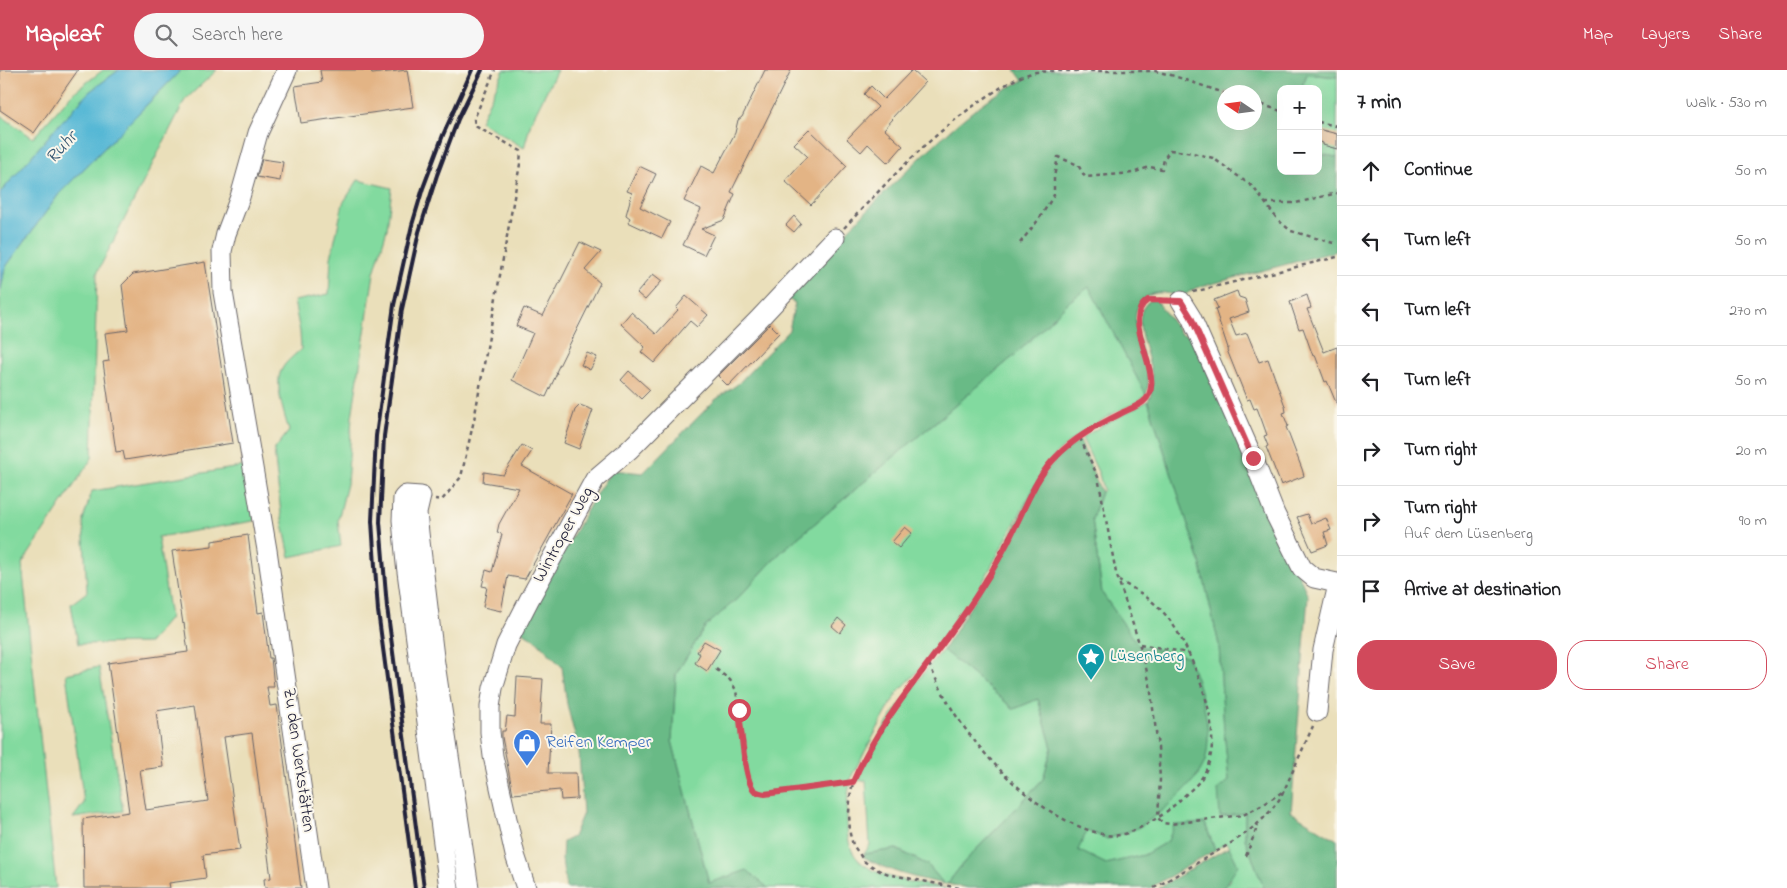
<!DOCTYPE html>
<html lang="en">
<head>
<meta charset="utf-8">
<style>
  :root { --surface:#fff; --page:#f6f6f6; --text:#202124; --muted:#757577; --line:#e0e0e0; --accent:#d1495b }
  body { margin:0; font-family:"Indie Flower",sans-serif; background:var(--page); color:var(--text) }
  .controls { position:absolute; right:15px; top:15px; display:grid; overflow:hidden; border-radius:10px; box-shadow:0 5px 20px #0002 }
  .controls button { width:45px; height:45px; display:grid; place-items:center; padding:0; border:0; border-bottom:1px solid var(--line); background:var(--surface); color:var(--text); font:25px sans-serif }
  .compass { position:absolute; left:1217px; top:15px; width:45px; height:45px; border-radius:50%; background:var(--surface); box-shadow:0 5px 20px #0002; rotate:283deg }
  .stop { position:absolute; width:15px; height:15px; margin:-11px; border:4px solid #d1495b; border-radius:50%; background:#fff }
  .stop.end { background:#d1495b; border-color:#fff; box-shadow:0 1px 5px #0008 }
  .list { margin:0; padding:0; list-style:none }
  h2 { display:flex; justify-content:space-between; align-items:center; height:65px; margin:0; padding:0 20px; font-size:21px }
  h2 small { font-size:16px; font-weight:400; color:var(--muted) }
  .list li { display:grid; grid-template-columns:32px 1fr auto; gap:15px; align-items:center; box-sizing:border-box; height:70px; padding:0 20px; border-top:1px solid var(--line) }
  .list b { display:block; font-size:19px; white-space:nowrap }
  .list p { margin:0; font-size:16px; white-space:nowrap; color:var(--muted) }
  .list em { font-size:16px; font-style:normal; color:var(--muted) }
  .actions { display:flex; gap:10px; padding:15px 20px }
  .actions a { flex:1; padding:11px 0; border:1px solid var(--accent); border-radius:20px; text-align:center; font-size:18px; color:var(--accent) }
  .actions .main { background:var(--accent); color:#fff }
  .icon { flex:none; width:28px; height:28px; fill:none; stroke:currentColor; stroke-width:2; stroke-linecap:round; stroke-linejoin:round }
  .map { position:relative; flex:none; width:1337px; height:818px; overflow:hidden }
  header { display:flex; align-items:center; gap:30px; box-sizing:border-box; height:70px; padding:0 25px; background:var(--accent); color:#fff }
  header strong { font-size:24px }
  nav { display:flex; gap:28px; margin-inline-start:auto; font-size:18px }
  .search { width:350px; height:45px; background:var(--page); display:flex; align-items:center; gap:12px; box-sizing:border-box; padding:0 18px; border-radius:28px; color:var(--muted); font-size:19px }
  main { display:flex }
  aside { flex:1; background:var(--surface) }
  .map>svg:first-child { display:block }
</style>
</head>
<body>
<header>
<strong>Mapleaf</strong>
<div class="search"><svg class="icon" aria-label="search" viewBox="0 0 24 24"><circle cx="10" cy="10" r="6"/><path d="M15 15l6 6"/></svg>Search here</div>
<nav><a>Map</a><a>Layers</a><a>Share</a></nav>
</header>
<main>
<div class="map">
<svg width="1337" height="818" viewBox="0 0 1337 818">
  <rect width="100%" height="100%" fill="#fbf7ec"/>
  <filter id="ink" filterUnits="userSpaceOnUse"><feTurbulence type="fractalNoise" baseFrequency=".02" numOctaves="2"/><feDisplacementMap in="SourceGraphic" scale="10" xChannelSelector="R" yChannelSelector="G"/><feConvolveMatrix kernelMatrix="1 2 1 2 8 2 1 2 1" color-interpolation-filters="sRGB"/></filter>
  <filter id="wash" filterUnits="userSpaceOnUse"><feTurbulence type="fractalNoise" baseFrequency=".0096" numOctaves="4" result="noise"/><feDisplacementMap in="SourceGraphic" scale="20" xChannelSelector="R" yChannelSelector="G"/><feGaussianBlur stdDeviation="1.12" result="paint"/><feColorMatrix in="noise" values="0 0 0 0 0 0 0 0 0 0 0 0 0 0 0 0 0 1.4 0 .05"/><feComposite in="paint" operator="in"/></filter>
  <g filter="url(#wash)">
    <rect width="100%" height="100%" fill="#eadfba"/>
    <path fill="#82da9f" stroke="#527e6d" d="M103 0H119L89 22 55 59 0 123V45L33 68 73 23Z
      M181 0H217L185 30 97 203 92 388 22 494 56 818H0V224L5 198 59 124Z
      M504 0H557L531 52 524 78 480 51Z
      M1307 4 1337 7V87L1318 84V19H1301Z
      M358 110 392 118 387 159 374 203 352 347 347 414 338 450 341 476 290 487 281 444 274 380 289 361C285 346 273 313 282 299 286 291 295 285 301 279L300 262 294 231 329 224 331 188 343 133Z
      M1089 216 1146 325 1138 332 1110 345 1076 367 1057 383 1044 399 979 519 960 549 927 592 897 623 852 705C848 719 847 732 847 747 847 758 847 770 852 781 866 809 919 813 946 818H768L747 801 709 813 672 671 676 604 705 557 738 528 782 481 1015 285 1071 230Z
      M1148 331 1200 492 1219 575 1224 660 1229 711 1220 747 1245 742V769L1264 818H1223L1230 810 1229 777 1226 773 1215 780 1205 753 1168 771 1144 785 1106 794 1077 780 1087 761 1197 707 1205 691 1208 669 1187 586 1139 577 1102 523 1092 449 1101 422 1103 420 1099 404 1082 368 1101 356Z
      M246 396 254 451 158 467 170 548 149 573 78 574 71 534 87 522 83 450 92 421Z
      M943 580 1014 639 1038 629 1052 678 1043 709 1011 744 965 791 947 814H944L928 795 897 779 864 784 870 775 866 710 855 711C877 663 909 619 943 580Z
      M99 597 123 741 73 748 84 733 66 604Z"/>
    <path fill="#69ba86" stroke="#466e60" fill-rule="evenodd" d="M1015 0H1337V7L1307 4 1301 19H1281V101H1318V84L1337 87V181L1196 218 1181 227C1168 223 1156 219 1144 229 1119 250 1158 298 1146 325L1089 217 1071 230 1015 285 782 481 738 528 705 557 676 604 672 671 709 813 747 800 768 818H566L562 789 563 772 573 767 583 743 579 682 567 634 562 597 536 570 519 560 598 421 612 400 643 403 715 330 738 314 789 260 795 233 786 228C828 179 874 133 920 88 948 62 987 24 1023 11ZM1224 22H1254V52H1224Z
      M1150 230H1156L1181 264 1195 267 1308 526 1291 742 1337 770V818H1264L1245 769V743L1220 747 1218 719 1229 711 1224 660 1219 575 1200 492 1148 331C1166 301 1121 252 1150 230Z
      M1080 370 1101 422 1092 449 1102 523 1139 576 1187 586C1200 615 1214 660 1205 691 1198 713 1157 747 1137 758 1128 762 1117 765 1108 769L1087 761 1078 780 1106 794 1144 785 1168 771 1174 755 1205 753 1215 780 1150 818H968L947 814 965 791 1011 744 1043 709 1052 678 1038 629 1014 639 943 580 996 496 1036 415 1046 400 1058 386Z
      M1229 777 1238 795 1223 818H1158Z
      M896 779 928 795 944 814C913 807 891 803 862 786L864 784Z"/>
    <path fill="#57b8d5" stroke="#3c6d88" d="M119 0H181L59 124 5 198 0 224V123L55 59 89 22Z"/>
    <g id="blocks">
      <path fill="#e3b485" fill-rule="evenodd" d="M0 0H78L34 63 0 40Z
        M320 0H371L372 4 407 0 413 37 301 53 295 16 322 12Z
        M765 0H791L731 122 735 124 724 150 701 159 714 165 704 185 683 175 701 139 684 131 701 96 714 103 735 63 738 50 742 47Z
        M912 0 925 12 892 48 893 49 884 59 903 76 888 93 868 74 861 82 847 69 878 37 864 24 871 16 884 29Z
        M809 59 847 96 811 135 785 111 807 86 794 74Z
        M1318 59 1337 64V79L1323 75V73L1318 71Z
        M262 89 283 92 280 111 257 107Z
        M639 96 656 104 640 137 670 152 662 168 628 152 630 148 626 145 632 123 627 121Z
        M794 146 801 154 794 162 786 155Z
        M580 172 601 182 585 200 600 213 556 302 557 303 546 327 512 310 533 263 516 256 524 238 543 246Z
        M205 192 233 373 125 390 123 381 116 382 103 292 109 291 105 263 128 260 122 215 133 204Z
        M653 204 662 211 645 230 637 223Z
        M1237 221 1239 227 1245 229 1249 242 1229 249 1236 266 1247 263 1259 292 1268 289 1285 336 1286 342 1283 343 1288 356 1286 357 1302 399 1304 406 1281 415 1266 377 1268 376 1264 366 1267 365 1262 351 1257 338 1254 339 1250 329 1247 330 1227 280 1228 278 1215 239 1218 238 1214 230Z
        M1307 225 1311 238 1307 239 1324 282 1337 277V335L1327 311 1325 312 1315 285 1313 286 1303 258 1299 259 1290 232Z
        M686 226 708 245 697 257 690 251 654 293 641 282 645 277 621 254 631 242 656 264 678 240 676 238Z
        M770 254 779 263 728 316 718 306Z
        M587 283 597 287 590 300 581 295Z
        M629 301 650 320 641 329 621 310Z
        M580 335 593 340 579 379 564 373 575 340Z
        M522 375 532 381 522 396 572 424 525 509 508 506 501 541 483 537 487 517 482 516 486 500 492 502 502 464 497 463 499 454 519 418 483 412 484 402 503 405Z
        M1307 444 1311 454 1326 448 1331 460 1324 462 1328 475 1312 481 1297 447Z
        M905 457 912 463 899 478 892 472Z
        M248 465 258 543 263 542 269 588H271L274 617H267L270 636 277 635 301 818H265L264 809 271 808 252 663 224 667 240 780 203 785 206 808 169 813 170 818H84L83 749 129 742 108 593 188 582 184 553 183 554 172 481 212 476V471ZM195 635 208 731 146 740 140 700 163 697 156 641Z
        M838 548 846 555 840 563 832 556Z
        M704 571 720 580 707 601 695 593 700 584 697 582Z
        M517 607 543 609 540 654H551L548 703H576L577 729 561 730 560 720 513 724 502 667V661H505L507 646 515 647Z"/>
    </g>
  </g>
  <g filter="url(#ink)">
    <use href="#blocks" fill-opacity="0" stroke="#686467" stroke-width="1"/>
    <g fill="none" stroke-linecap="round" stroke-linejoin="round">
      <defs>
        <path id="minor" d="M287 0 258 63 240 127 226 164 222 181 223 222 267 480 316 818
          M1181 231 1191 247 1253 388 1275 444 1302 498 1314 508 1337 513
          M1317 642 1323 580 1337 519
          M449 818 406 494 402 450 403 428 406 425 421 426 417 443 419 463 434 587 469 818
          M526 818 515 785 493 686 490 662V637L493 618 506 575 529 530 595 409 629 380 758 250 835 168"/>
      </defs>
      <use href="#minor" stroke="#686467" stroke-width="21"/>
      <path stroke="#686467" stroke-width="2.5" stroke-dasharray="4 4" stroke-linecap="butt" d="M1254 32 1281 41
        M1318 52 1337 56
        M1265 133H1296L1337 123
        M844 158C889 110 933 62 988 26 1003 16 1018 6 1036 2 1041 1 1046 2 1051 1H1155L1171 5 1224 23
        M1020 173 1039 149 1054 125V107L1058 87 1078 95 1085 107 1133 103 1149 97 1162 99 1164 89 1170 80 1193 83 1213 88 1253 117 1278 150 1291 161 1337 174
        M1193 222 1337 187
        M1080 368 1098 407 1116 503 1143 585 1150 615 1158 677 1160 709 1158 748 1163 753 1170 754 1243 745 1263 735 1285 720
        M435 429 442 430 461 407 474 350 520 94 521 81 475 56 474 49 495 0
        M1140 574 1188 583
        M929 594C937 612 946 630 957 647 991 697 1045 752 1106 765 1123 768 1138 759 1152 751 1163 745 1173 737 1182 728 1188 722 1196 716 1201 709 1223 677 1208 629 1194 596 1176 553 1162 532 1119 511
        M716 599 730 610 736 620 748 707C751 717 753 723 765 723L853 712
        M1246 786 1258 755
        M959 818 892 805 880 801 865 792 853 775 850 764 849 742 851 720 858 699 896 638 961 550 981 519 1045 399C1056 387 1068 376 1082 366 1095 358 1108 350 1121 343 1128 339 1136 337 1142 333 1145 331 1148 327 1150 324 1161 299 1121 248 1148 229L1168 230
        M1154 818C1179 804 1203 789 1228 775 1250 761 1268 748 1282 725L1313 656"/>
      <use href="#minor" stroke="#fff" stroke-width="19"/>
      <path stroke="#22223b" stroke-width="4" d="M415 818 378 541 372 451 376 366 394 235 412 155 423 118 443 65 472 0
        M424 818 387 537 380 452 384 366 402 239 419 162 437 105 458 49 482 0"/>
    </g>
  </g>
  <g fill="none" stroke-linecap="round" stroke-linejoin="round" filter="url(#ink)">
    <path stroke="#d1495b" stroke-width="6" d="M739 640C741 657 744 705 752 717 754 722 759 723 765 724L853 712C883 642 940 584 980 520 993 500 1005 479 1015 457 1027 433 1037 405 1057 386 1074 368 1098 355 1120 344 1127 340 1136 337 1143 332 1171 311 1117 250 1148 230L1181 231 1191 247 1253 388"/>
  </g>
  <defs>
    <symbol id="sight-pin" viewBox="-11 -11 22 30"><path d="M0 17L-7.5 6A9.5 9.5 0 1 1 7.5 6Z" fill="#0f9aa8" stroke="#fbf7ec"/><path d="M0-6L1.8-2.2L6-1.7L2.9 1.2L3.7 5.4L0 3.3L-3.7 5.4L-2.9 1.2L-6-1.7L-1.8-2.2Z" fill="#fff"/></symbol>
    <symbol id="shop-pin" viewBox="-11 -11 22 30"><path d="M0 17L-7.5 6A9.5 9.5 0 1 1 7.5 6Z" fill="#3f7fe0" stroke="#fbf7ec"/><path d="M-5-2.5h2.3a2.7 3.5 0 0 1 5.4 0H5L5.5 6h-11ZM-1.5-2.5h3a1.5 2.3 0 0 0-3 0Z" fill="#fff"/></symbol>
  </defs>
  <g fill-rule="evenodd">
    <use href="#sight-pin" x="1075" y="571" width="32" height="43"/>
    <use href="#shop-pin" x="511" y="657" width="32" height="43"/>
  </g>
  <g text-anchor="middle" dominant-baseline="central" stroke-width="4" stroke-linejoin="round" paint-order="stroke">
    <g font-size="18" fill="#22223b" stroke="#fbf7ec">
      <text transform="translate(564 465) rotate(-61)">Wintroper Weg</text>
      <text transform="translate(298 690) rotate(82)">Zu den Werkstätten</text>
    </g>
    <g font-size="18" fill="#0d838f" stroke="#fbf7ec" text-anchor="start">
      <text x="1110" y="587">Lüsenberg</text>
    </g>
    <g font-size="18" fill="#366cbe" stroke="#fbf7ec" text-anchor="start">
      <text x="546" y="673">Reifen Kemper</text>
    </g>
    <g font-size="19" font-style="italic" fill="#355671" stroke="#fbf7ec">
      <text transform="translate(62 78) rotate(-48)">Ruhr</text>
    </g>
  </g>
</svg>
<div class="controls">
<button>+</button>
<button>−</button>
</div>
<svg class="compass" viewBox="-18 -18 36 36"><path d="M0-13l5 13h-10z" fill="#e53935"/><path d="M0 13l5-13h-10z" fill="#757577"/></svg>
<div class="stop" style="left:739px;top:640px"></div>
<div class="stop end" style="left:1253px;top:388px"></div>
</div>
<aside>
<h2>7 min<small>Walk · 530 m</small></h2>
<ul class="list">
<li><svg class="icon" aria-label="ahead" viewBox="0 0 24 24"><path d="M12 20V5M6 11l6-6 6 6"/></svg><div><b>Continue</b></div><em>50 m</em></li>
<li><svg class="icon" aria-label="left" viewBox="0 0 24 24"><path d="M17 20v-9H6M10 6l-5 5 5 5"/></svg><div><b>Turn left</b></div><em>50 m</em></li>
<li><svg class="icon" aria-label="left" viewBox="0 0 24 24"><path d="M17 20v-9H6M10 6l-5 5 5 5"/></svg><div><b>Turn left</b></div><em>270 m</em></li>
<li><svg class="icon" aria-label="left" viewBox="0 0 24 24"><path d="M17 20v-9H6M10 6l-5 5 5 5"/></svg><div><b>Turn left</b></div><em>50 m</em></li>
<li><svg class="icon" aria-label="right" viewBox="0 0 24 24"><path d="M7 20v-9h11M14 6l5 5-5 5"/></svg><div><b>Turn right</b></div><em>20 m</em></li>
<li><svg class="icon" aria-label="right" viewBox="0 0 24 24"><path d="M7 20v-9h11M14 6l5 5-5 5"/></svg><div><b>Turn right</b><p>Auf dem Lüsenberg</p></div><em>90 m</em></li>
<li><svg class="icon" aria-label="arrive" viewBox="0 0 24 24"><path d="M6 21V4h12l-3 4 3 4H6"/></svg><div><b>Arrive at destination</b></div></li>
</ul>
<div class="actions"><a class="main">Save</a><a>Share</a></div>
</aside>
</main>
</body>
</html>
